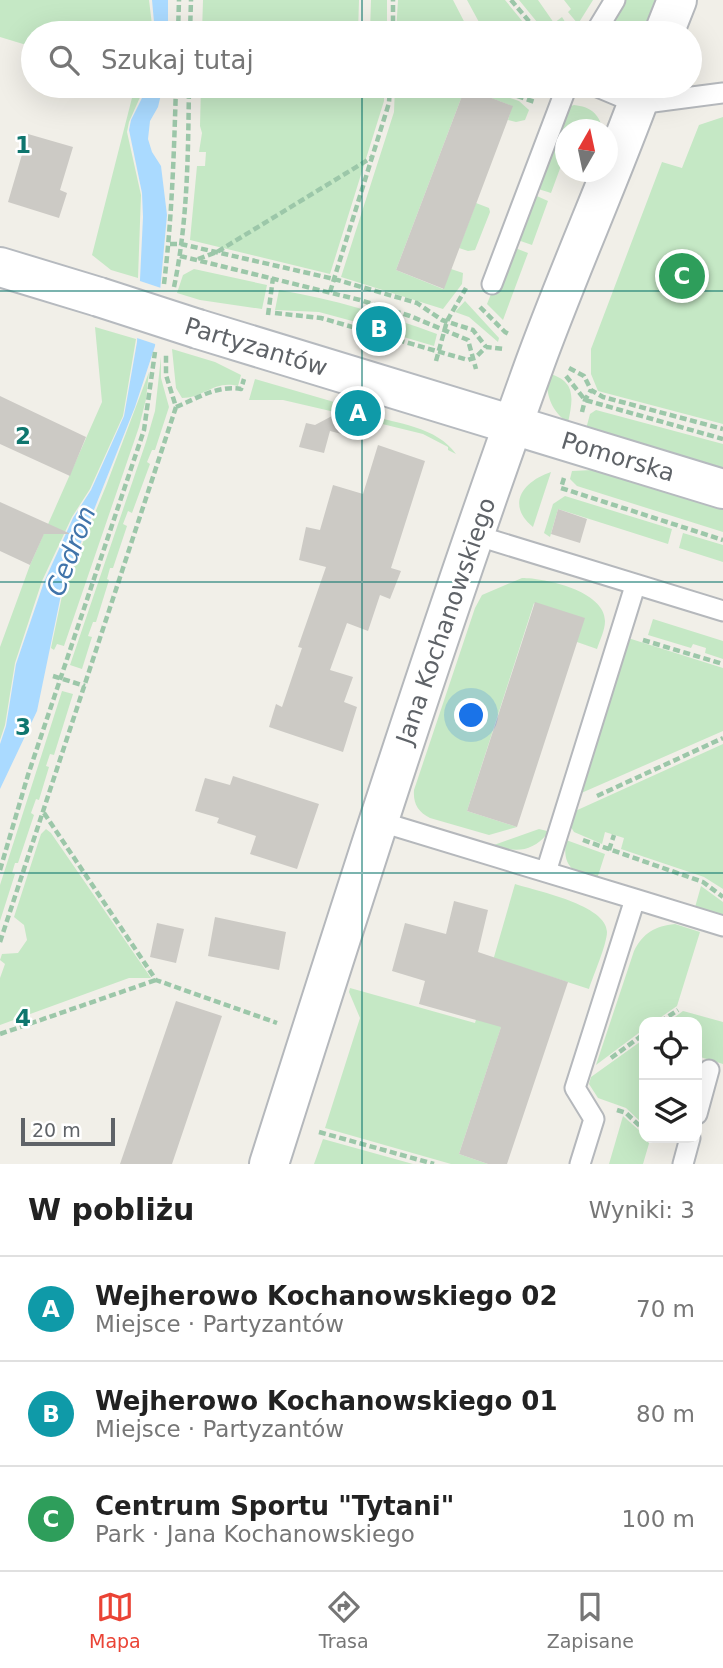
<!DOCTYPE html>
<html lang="pl">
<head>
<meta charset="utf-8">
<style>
  :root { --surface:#fff; --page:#f6f6f6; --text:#222; --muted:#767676; --line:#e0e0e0; --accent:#ea4335 }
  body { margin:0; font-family:"DejaVu Sans",sans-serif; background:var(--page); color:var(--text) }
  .controls { position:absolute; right:21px; bottom:21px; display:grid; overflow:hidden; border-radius:14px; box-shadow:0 7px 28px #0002 }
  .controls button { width:63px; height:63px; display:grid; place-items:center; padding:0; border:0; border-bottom:2px solid var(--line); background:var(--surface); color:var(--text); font:35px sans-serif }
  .compass { position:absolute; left:555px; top:119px; width:63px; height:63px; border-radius:50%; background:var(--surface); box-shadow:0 7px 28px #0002; rotate:9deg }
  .scale { position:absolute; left:21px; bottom:18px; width:94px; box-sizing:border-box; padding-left:7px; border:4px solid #5f6368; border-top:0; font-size:19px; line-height:24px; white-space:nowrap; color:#5f6368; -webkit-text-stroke:5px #fff; paint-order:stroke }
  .you { position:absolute; left:472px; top:716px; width:24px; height:24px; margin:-18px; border:5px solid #fff; border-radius:50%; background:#1a73e8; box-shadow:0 0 0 10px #1a73e833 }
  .badge { display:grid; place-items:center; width:46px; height:46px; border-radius:50%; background:var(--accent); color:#fff; font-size:23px; font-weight:700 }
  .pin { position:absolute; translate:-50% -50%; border:4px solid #fff; box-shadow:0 2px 7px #0006 }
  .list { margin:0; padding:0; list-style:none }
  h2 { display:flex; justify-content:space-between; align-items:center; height:91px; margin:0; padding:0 28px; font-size:30px }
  h2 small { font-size:23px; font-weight:400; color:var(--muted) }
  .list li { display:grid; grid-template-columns:46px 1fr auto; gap:21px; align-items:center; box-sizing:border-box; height:105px; padding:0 28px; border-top:2px solid var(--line) }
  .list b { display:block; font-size:26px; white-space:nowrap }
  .list p { margin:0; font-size:23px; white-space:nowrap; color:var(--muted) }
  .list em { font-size:23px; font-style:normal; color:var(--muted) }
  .icon { flex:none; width:38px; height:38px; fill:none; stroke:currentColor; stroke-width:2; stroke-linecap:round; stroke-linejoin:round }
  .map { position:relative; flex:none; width:723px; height:1164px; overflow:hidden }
  .search { position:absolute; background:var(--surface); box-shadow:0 7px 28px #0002; left:21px; right:21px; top:21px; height:77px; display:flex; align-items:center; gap:18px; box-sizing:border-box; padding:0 24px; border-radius:38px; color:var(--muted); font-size:26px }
  .sheet { height:406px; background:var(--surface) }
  nav { display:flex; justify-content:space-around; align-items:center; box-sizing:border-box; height:98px; border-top:2px solid var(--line); background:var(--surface); font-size:19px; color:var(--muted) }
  nav a { display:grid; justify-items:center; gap:4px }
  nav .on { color:var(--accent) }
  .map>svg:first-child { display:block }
</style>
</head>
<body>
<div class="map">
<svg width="723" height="1164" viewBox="0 0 723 1164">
  <rect width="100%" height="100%" fill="#f1efe8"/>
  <path fill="#c5e8c5" d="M0 0H149L153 33H33V47L0 37Z
    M203 0H359L358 33H202Z
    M371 0H387V33H370Z
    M398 0H453L470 33H396Z
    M467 0H505L532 33H528L520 25 510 33H488L480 24Z
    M519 0H538L554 23 562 17 572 33H546Z
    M564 0H593L578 24 568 12 571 9Z
    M624 0H655L642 33H606Z
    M135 86H145L129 122 127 132 141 195 138 278 111 270 92 255Z
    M201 86H384V101L330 274 190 240 197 166H205L206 152H199L202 133 200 126Z
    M395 86H474L519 101 529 110 525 120 516 122 508 120 512 106 465 88 396 270 443 289 451 269 463 273 462 284 443 309 341 277 394 112Z
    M504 86H537L540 87 533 95Z
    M574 105C591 107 598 113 603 129L566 130 565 155 551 193 532 187 563 109Z
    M723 117V424L598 391 591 374V349L662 162 682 168 699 125Z
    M530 193 548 201 532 245 512 238Z
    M476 203 489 208 490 212 475 250 468 251 459 248Z
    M510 246 528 253 503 320 487 304Z
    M194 269 267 285 262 309 200 300 177 293 183 275Z
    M279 290C333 299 386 315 437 334L434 346 390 333V330L369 324 367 325 319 312 275 310Z
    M465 301 499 338 498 342 469 317 455 312Z
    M95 327 136 339 123 416 90 489 72 517 42 581 15 663 5 725 0 740V647L30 565 102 402Z
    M172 349 215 362 241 375 238 386C214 380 204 398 182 398L176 388Z
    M161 357V378L169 407 155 450H152L147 462 150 464 132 513 128 511 123 524 127 526 113 568H110L107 579 109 580 96 622H93L88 636 92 637 82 669 70 665 146 442 155 411Z
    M149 372 146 399 139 427 64 646 57 644 54 650 51 648 63 591 106 486Z
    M547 373C577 381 573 398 568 423 550 409 546 395 547 373Z
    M255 379 341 404 339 413 283 400H249Z
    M596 410 723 444V468L586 429 590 414Z
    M367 415C397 423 437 427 456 454L448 450V447L423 434 366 420Z
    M593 470 723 505V532L577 486 570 479 572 471Z
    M551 472 533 527C505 504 524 481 551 472Z
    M565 496 672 529 668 544 558 509 550 537 544 533 553 504Z
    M683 533 723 545V562L679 548Z
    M522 578C545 578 605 591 605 621 605 630 600 640 597 649L577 642 534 603 467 811 517 827 489 835 430 818C418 812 413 804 414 790L475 608 482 595Z
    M653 619 723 641V659L705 653 706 648 693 644 691 648 648 635Z
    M628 638 723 668V731L579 794Z
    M62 691 73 694 54 755 50 754 46 766 49 767 39 800 36 799 31 813 34 815 18 863H15L12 873 15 874 0 921V885Z
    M723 744V889L704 877 621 849 624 838 605 832 602 844 574 832 569 824 573 812Z
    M46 829 51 833 151 978H129L0 1025V978L5 964 0 960 2 954 18 953 27 940 24 925 14 917 41 834Z
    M539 829 547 831V834C532 852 515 853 494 845Z
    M566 840 605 854 596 882C573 872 562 867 566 840Z
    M515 884C537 891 607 905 607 932 607 944 593 976 589 989L521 967 459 1154 488 1164H451L325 1128 360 1018 349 992 350 988 475 1023Z
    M701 886 723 902V919L694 911Z
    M675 924 700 932 677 1006 654 1022H644V1029L596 1065 634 951C643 933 655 926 675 924Z
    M683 1011 723 1022V1064L697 1056V1022H668Z
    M644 1039V1125L626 1108 598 1098 589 1084 591 1077Z
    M623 1116 650 1140 643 1164H609Z
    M323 1139 413 1164H314Z"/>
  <path fill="#aadaff" d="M152 0H168V33H155Z
    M148 86H163L158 107 150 121 148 139 152 152 161 166 167 215 155 346 135 407 62 590 37 711 0 789V744L6 726 16 664 44 582 73 518 91 490 124 416 137 342 143 217 142 193 129 130 131 120Z"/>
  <path fill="#f1efe8" d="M137 280 164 289 158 345 134 337Z"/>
  <path fill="#cccac5" d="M465 88 513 106 444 289 396 270Z
    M28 134 73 147 60 190 67 193 59 218 8 202Z
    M0 396 86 437 70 476 0 444Z
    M351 406 368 411 361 439 330 431 324 453 299 447 306 423 315 425Z
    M378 445 425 461 391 568 401 571 390 599 380 595 368 631 347 623 330 670 353 677 344 702 357 707 343 752 269 727 276 704 282 707 302 648 298 647 326 567 299 560 306 527 320 530 333 485 363 494Z
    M0 502 71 534H44L30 565 0 551Z
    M558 509 587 519 580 543 551 534Z
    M535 602 585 618 517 827 467 811Z
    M233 776 319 804 297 869 250 854 256 836 217 823 219 818 195 811 205 778 230 785Z
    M454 901 488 910 478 952 568 982 507 1164H488L459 1154 501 1027 419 1004 425 981 392 971 405 923 446 934Z
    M215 917 286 932 279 970 208 956Z
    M157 923 184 929 176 963 150 957Z
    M176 1001 222 1016 172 1164H120Z"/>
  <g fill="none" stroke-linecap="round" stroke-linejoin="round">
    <defs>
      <path id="lane" d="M595 33 615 0
        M595 86 638 104 723 93
        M492 284 567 86
        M475 535 723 611
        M378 821 635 899 575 1088 594 1119 580 1164
        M546 872 635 586
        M635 899 723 926
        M697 1114 709 1070
        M683 1164 690 1138"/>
      <path id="street" d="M664 33 677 0
        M269 1164C354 896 439 628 535 363 569 270 610 179 644 86"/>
      <path id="secondary" d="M0 267 99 297
        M198 329 723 489"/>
    </defs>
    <use href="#lane" stroke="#b5b8bc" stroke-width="23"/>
    <use href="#street" stroke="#b5b8bc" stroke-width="42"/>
    <use href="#secondary" stroke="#b6babf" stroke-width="42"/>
    <path stroke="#9cc7a9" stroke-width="4.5" stroke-dasharray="7 3.5" stroke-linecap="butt" d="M511 0 539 33
      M178 33 179 0
      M190 33 191 0
      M393 33V0
      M487 86 535 102
      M170 244H181L334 279 417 303 442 320 473 330 486 347
      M180 256 360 300 410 316 468 340 476 369
      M198 259 217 252 371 158
      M164 284C172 218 174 152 176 86
      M174 287C188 220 188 153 189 86
      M330 292 389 103 390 86
      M480 307 505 332 509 334
      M275 313 321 318 468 360 476 357 486 347 504 349
      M268 315 273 278
      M436 361 447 321 466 288
      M569 368 584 376 591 390 603 397 723 429
      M566 376 585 400 723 439
      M176 407C198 398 217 385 241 389L244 379
      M582 412 585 400 591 390
      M564 478 561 488 723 540
      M643 640 723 664
      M53 676 85 686
      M597 796 723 738
      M44 813 156 980 277 1023
      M583 840 703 882 723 897
      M609 850 614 835
      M0 870 28 775 144 430 155 352
      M0 942 176 407 166 375V354
      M660 1022 678 1010
      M0 1034 156 980
      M611 1058 644 1034
      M617 1110 626 1113 644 1130
      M319 1132 434 1164"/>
    <use href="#lane" stroke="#fff" stroke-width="19"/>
    <use href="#street" stroke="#fff" stroke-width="38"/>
    <use href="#secondary" stroke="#fff" stroke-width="38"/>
    <defs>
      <path id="secondary-bridge" d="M99 297 198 329"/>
    </defs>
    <use href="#secondary-bridge" stroke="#b6babf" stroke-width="42" stroke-linecap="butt"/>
    <use href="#secondary-bridge" stroke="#fff" stroke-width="38"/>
  </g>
  <path fill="none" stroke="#0f766e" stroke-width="2" stroke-opacity="0.55" d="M362 0V33M362 86V1164M0 291H723M0 582H723M0 873H723"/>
  <g text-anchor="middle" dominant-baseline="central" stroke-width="5" stroke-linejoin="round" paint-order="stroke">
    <g font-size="24" fill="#5f6368" stroke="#fff">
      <text transform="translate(256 347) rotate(17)">Partyzantów</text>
      <text transform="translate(618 457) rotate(17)">Pomorska</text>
      <text transform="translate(446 621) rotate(-71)">Jana Kochanowskiego</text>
    </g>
    <g font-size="26" font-style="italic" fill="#4174aa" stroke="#fff">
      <text transform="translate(71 551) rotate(-69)">Cedron</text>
    </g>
  </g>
  <g font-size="23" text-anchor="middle" font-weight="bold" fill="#0f766e" stroke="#fff" stroke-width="5" stroke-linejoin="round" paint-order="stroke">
    <text x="23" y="153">1</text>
    <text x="23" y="444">2</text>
    <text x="23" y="735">3</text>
    <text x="23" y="1026">4</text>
  </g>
</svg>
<div class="controls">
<button><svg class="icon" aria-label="locate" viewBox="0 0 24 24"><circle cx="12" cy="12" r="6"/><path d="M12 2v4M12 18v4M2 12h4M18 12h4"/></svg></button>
<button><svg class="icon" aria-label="layers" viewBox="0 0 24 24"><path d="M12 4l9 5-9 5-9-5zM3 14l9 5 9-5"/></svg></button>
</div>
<svg class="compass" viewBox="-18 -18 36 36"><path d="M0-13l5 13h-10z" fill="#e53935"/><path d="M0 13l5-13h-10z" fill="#767676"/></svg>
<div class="scale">20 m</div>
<div class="you"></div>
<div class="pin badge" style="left:358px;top:413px;background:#0f9aa8">A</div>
<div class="pin badge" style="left:379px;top:329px;background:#0f9aa8">B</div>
<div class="pin badge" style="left:682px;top:276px;background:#2e9e5b">C</div>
<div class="search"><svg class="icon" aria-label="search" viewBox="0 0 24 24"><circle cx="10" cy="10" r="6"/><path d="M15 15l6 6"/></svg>Szukaj tutaj</div>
</div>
<section class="sheet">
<h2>W pobliżu<small>Wyniki: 3</small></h2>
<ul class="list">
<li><span class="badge" style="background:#0f9aa8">A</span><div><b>Wejherowo Kochanowskiego 02</b><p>Miejsce · Partyzantów</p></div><em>70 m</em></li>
<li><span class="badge" style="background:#0f9aa8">B</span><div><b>Wejherowo Kochanowskiego 01</b><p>Miejsce · Partyzantów</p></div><em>80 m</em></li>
<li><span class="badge" style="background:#2e9e5b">C</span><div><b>Centrum Sportu &quot;Tytani&quot;</b><p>Park · Jana Kochanowskiego</p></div><em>100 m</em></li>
</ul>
</section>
<nav>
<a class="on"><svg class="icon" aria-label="map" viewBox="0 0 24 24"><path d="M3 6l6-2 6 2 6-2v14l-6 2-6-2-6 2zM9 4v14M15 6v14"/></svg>Mapa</a>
<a><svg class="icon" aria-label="directions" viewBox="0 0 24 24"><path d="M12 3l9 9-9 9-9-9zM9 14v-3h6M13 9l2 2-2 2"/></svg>Trasa</a>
<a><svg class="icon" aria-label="saved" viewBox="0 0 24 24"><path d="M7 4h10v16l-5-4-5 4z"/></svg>Zapisane</a>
</nav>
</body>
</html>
